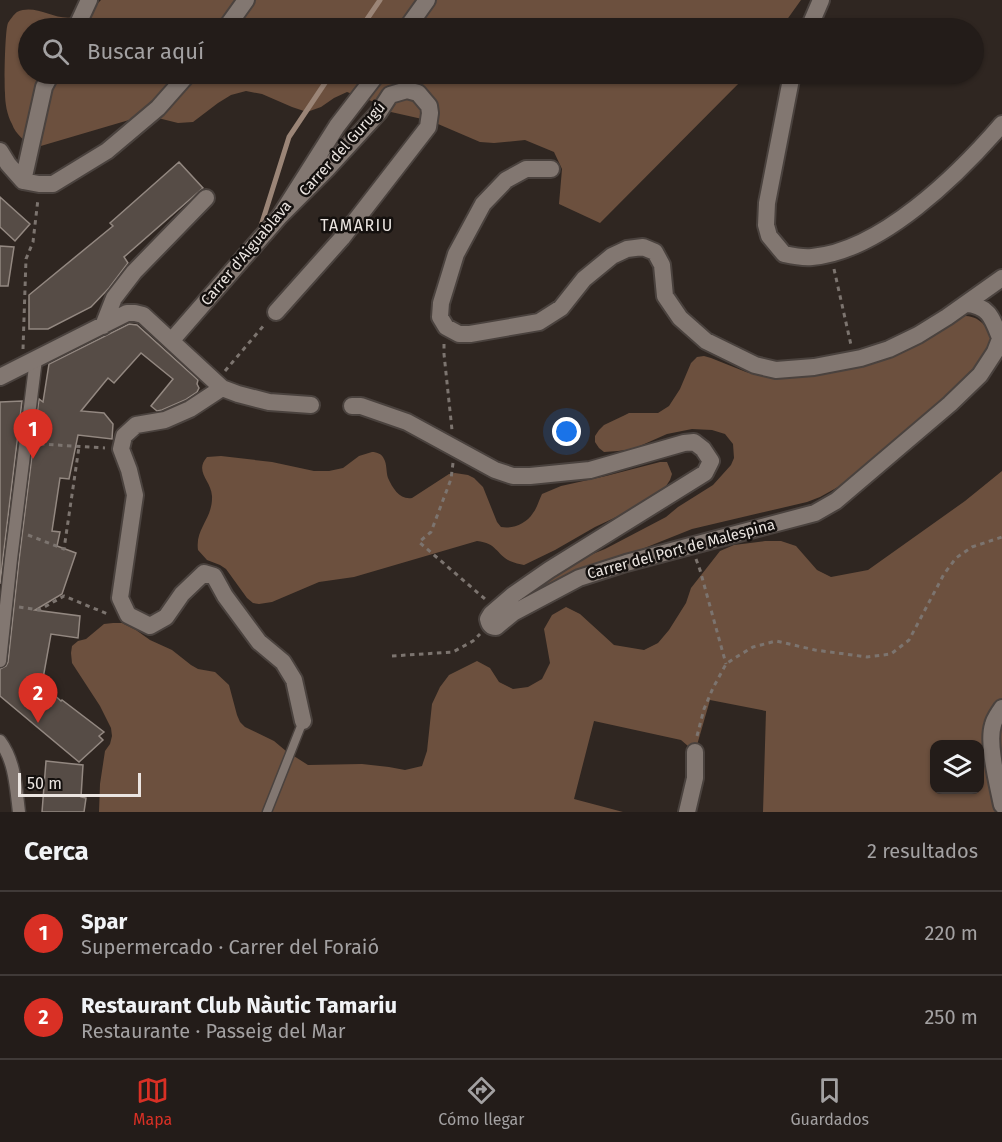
<!DOCTYPE html>
<html lang="es">
<head>
<meta charset="utf-8">
<style>
  :root { --surface:#231c19; --page:#2f2926; --text:#f1f3f6; --muted:#a3a1a2; --line:#403a38; --accent:#d93025 }
  body { margin:0; font-family:"Fira Sans",sans-serif; background:var(--page); color:var(--text) }
  .controls { position:absolute; right:18px; bottom:18px; display:grid; overflow:hidden; border-radius:12px; box-shadow:0 2px 4px #0004 }
  .controls button { width:54px; height:54px; display:grid; place-items:center; padding:0; border:0; border-bottom:2px solid var(--line); background:var(--surface); color:var(--text); font:30px sans-serif }
  .scale { position:absolute; left:18px; bottom:15px; width:123px; box-sizing:border-box; padding-left:6px; border:3px solid #ebe5e1; border-top:0; font-size:16px; line-height:21px; white-space:nowrap; color:#ebe5e1; -webkit-text-stroke:4px #14100e; paint-order:stroke }
  .you { position:absolute; left:567px; top:432px; width:21px; height:21px; margin:-15px; border:4px solid #fff; border-radius:50%; background:#1a73e8; box-shadow:0 0 0 9px #1a73e833 }
  .badge { display:grid; place-items:center; width:39px; height:39px; border-radius:50%; background:var(--accent); color:#fff; font-size:20px; font-weight:700 }
  .pin { position:absolute; translate:-50% -50px; filter:drop-shadow(0 2px 3px #0008) }
  .pin::after { content:''; position:absolute; top:32px; width:21px; height:18px; background:inherit; clip-path:polygon(0 0,100% 0,50% 100%) }
  .list { margin:0; padding:0; list-style:none }
  h2 { display:flex; justify-content:space-between; align-items:center; height:78px; margin:0; padding:0 24px; font-size:26px }
  h2 small { font-size:20px; font-weight:400; color:var(--muted) }
  .list li { display:grid; grid-template-columns:39px 1fr auto; gap:18px; align-items:center; box-sizing:border-box; height:84px; padding:0 24px; border-top:2px solid var(--line) }
  .list b { display:block; font-size:22px; white-space:nowrap }
  .list p { margin:0; font-size:20px; white-space:nowrap; color:var(--muted) }
  .list em { font-size:20px; font-style:normal; color:var(--muted) }
  .icon { flex:none; width:33px; height:33px; fill:none; stroke:currentColor; stroke-width:2; stroke-linecap:round; stroke-linejoin:round }
  .map { position:relative; flex:none; width:1002px; height:812px; overflow:hidden }
  .search { position:absolute; background:var(--surface); box-shadow:0 2px 4px #0004; left:18px; right:18px; top:18px; height:66px; display:flex; align-items:center; gap:15px; box-sizing:border-box; padding:0 21px; border-radius:33px; color:var(--muted); font-size:22px }
  .sheet { height:246px; background:var(--surface) }
  nav { display:flex; justify-content:space-around; align-items:center; box-sizing:border-box; height:84px; border-top:2px solid var(--line); background:var(--surface); font-size:16px; color:var(--muted) }
  nav a { display:grid; justify-items:center; gap:3px }
  nav .on { color:var(--accent) }
  .map>svg:first-child { display:block }
</style>
</head>
<body>
<div class="map">
<svg width="1002" height="812" viewBox="0 0 1002 812">
  <rect width="100%" height="100%" fill="#2f2621"/>
  <path fill="#6c503e" fill-rule="evenodd" d="M101 0H801L781 28H28V74H748L600 223 559 204 562 169 554 152 525 140 494 143 480 142 431 121 391 112 377 103 347 92 334 98 321 107 307 112 292 107 262 94 246 91 231 95 218 103 193 122 178 123 146 115 34 148C25 141 16 135 12 124 7 115 5 103 5 93 4 83 5 29 8 23 10 20 14 14 17 12 44 0 66 39 101 0Z
    M966 316C982 317 990 330 992 345L963 385 847 482 820 497 807 502 692 529 547 587 545 581 585 557 605 549 666 517 678 507 713 485 731 465 734 458 733 444 725 434 712 430 692 429 667 434 633 449 618 451 604 452 599 448 595 442V436L599 430 604 425 623 416 629 413H658L669 406 680 389 691 363 697 357 704 356 711 358 746 372 760 376 775 377 812 375 865 366 925 338 959 317Z
    M372 452C377 452 382 454 384 459 387 464 386 472 388 478 393 489 400 500 412 498L449 474 455 473 468 475 474 478 483 487 497 522 501 527C513 529 526 524 533 513 537 508 539 500 542 494L561 486 606 476 660 462H667L672 474 670 480 662 492 629 511 595 527 555 550 524 565C520 564 514 563 510 561 496 554 497 543 477 541L354 577 319 582 272 602 259 604 253 603 247 598 226 569 220 565 207 560 198 550C195 528 213 519 212 496 211 480 194 472 207 457L221 456 272 462 314 471H329L343 468 359 456Z
    M1002 471V812H763L766 711 710 700 695 752 681 740 594 721 574 799 623 812H99L100 784 105 751 110 744 112 736 111 728 100 706 72 663 71 653 72 646 78 641 86 639 104 624 113 623H122L136 630 150 640 172 650 191 665 198 669 215 672 229 685 237 715 240 722 245 727 274 741 286 751 308 765 362 764 389 767 405 770 422 766 427 751 432 704 440 687 449 675 477 661 490 668 499 682 513 689 528 687 542 679 550 663 544 629 552 615 566 607 580 614 614 645 644 650 658 643 669 630 686 603 691 588 720 551 734 545 765 541H781L796 546 817 570 831 577 868 570 965 501ZM934 744H980V790H934Z"/>
  <g fill="none" stroke-linecap="round" stroke-linejoin="round">
    <path stroke="#9b8577" stroke-width="5" d="M361 28 380 0
      M260 229 289 137 331 74"/>
  </g>
  <path fill="#564c46" stroke="#938881" stroke-width="1.5" d="M179 162 203 188 124 257 128 263 109 288 91 307 48 329H29V295L113 226 110 223Z
    M0 197 30 224 15 241 0 227Z
    M0 246 14 247 8 286H0Z
    M129 324 137 325 198 380 197 384 199 388 197 392 185 400 162 410 157 411 151 406 173 379 141 353 114 383 108 378 81 411 104 413 113 424 112 439 78 435 69 479 60 478 52 531 60 532 57 546 76 553 62 594 35 610 80 616 78 638 51 634 42 684 61 701 62 700 104 732 99 736 103 740 79 762 0 696V669L6 666 8 662 19 560 39 399 43 402 49 364Z
    M22 401 3 558 0 584V402Z
    M46 761 83 765 81 797 86 798 84 812H42Z"/>
  <g fill="none" stroke-linecap="round" stroke-linejoin="round">
    <defs>
      <path id="service" d="M267 812 303 721"/>
      <path id="pedestrian" d="M0 661 11 559 36 359
        M0 741C15 761 16 788 19 812"/>
      <path id="minor" d="M76 28 89 0
        M226 28 246 0
        M407 28 427 0
        M809 28 821 0
        M792 74 767 203 766 225 769 236 784 254C793 256 803 258 812 257 881 251 958 175 1002 124
        M0 151 8 164 23 181 39 184H53L107 151 158 108 188 74
        M551 169H526L506 180 483 204 456 254 441 303 440 317 446 327 459 334H470L539 322 561 308 584 279 612 256 627 249 643 247 655 252 662 265 665 296 680 318 706 341 755 365 776 370 814 367 861 358 889 349 918 335 947 317 1002 278
        M23 181 44 87 51 74
        M966 304C989 305 993 320 1000 338
        M276 312 342 238 428 127 430 113 429 106 418 93 407 90 390 95 379 112 327 169 280 216
        M103 326 114 298 134 272 206 198
        M172 340 280 216 337 126 377 74
        M0 377 127 313H135L143 315 222 388 238 394 269 402 311 405
        M222 388 190 409 165 420 136 425 124 436 121 449 129 470 135 495 120 598 128 615 150 626 166 617 182 594 204 573 214 576 225 596 259 642 283 662 294 680 303 721
        M352 406H361L407 422 495 470 513 476H530L590 470 684 443 694 442 703 449 711 461 705 473 549 570 513 595 491 614 488 619C489 624 491 627 496 627L513 613 579 578 626 563 815 513 836 501 950 404 980 375 995 352 1002 334
        M1002 708C999 713 994 719 993 725 987 743 998 785 1002 805
        M687 812 695 778V752"/>
    </defs>
    <use href="#service" stroke="#4a423e" stroke-width="11"/>
    <use href="#pedestrian" stroke="#4a423e" stroke-width="15"/>
    <use href="#minor" stroke="#4a423e" stroke-width="20"/>
    <path stroke="#7c746f" stroke-width="3" stroke-dasharray="4.5 4.5" stroke-linecap="butt" d="M834 269 851 345
      M444 344V354L452 430
      M23 349 26 259 33 242 38 199
      M225 371 265 324
      M40 444 105 448
      M453 463 451 479 431 532 419 542 485 599
      M28 535 64 549 79 447
      M696 559 700 570 726 664
      M19 607 39 610 64 596 110 615
      M392 656 453 652 473 641 480 634
      M697 736 704 709 713 688 726 664 738 656 753 647 776 641 815 650 867 657 891 654 909 640 944 574 956 558 972 547 1002 537"/>
    <use href="#service" stroke="#827771" stroke-width="8"/>
    <use href="#pedestrian" stroke="#827771" stroke-width="12"/>
    <use href="#minor" stroke="#827771" stroke-width="16"/>
  </g>
  <g text-anchor="middle" dominant-baseline="central" stroke-width="5" stroke-linejoin="round" paint-order="stroke">
    <g font-size="15" fill="#ebe5e1" stroke="#14100e">
      <text transform="translate(342 149) rotate(-48)">Carrer del Gurugú</text>
      <text transform="translate(246 253) rotate(-50)">Carrer d'Aiguablava</text>
      <text transform="translate(681 549) rotate(-15)">Carrer del Port de Malespina</text>
    </g>
    <g font-size="16" letter-spacing="1.5" fill="#ebe5e1" stroke="#14100e">
      <text x="357" y="225">TAMARIU</text>
    </g>
  </g>
</svg>
<div class="controls">
<button><svg class="icon" aria-label="layers" viewBox="0 0 24 24"><path d="M12 4l9 5-9 5-9-5zM3 14l9 5 9-5"/></svg></button>
</div>
<div class="scale">50 m</div>
<div class="you"></div>
<div class="pin badge" style="left:33px;top:459px">1</div>
<div class="pin badge" style="left:38px;top:723px">2</div>
<div class="search"><svg class="icon" aria-label="search" viewBox="0 0 24 24"><circle cx="10" cy="10" r="6"/><path d="M15 15l6 6"/></svg>Buscar aquí</div>
</div>
<section class="sheet">
<h2>Cerca<small>2 resultados</small></h2>
<ul class="list">
<li><span class="badge">1</span><div><b>Spar</b><p>Supermercado · Carrer del Foraió</p></div><em>220 m</em></li>
<li><span class="badge">2</span><div><b>Restaurant Club Nàutic Tamariu</b><p>Restaurante · Passeig del Mar</p></div><em>250 m</em></li>
</ul>
</section>
<nav>
<a class="on"><svg class="icon" aria-label="map" viewBox="0 0 24 24"><path d="M3 6l6-2 6 2 6-2v14l-6 2-6-2-6 2zM9 4v14M15 6v14"/></svg>Mapa</a>
<a><svg class="icon" aria-label="directions" viewBox="0 0 24 24"><path d="M12 3l9 9-9 9-9-9zM9 14v-3h6M13 9l2 2-2 2"/></svg>Cómo llegar</a>
<a><svg class="icon" aria-label="saved" viewBox="0 0 24 24"><path d="M7 4h10v16l-5-4-5 4z"/></svg>Guardados</a>
</nav>
</body>
</html>
